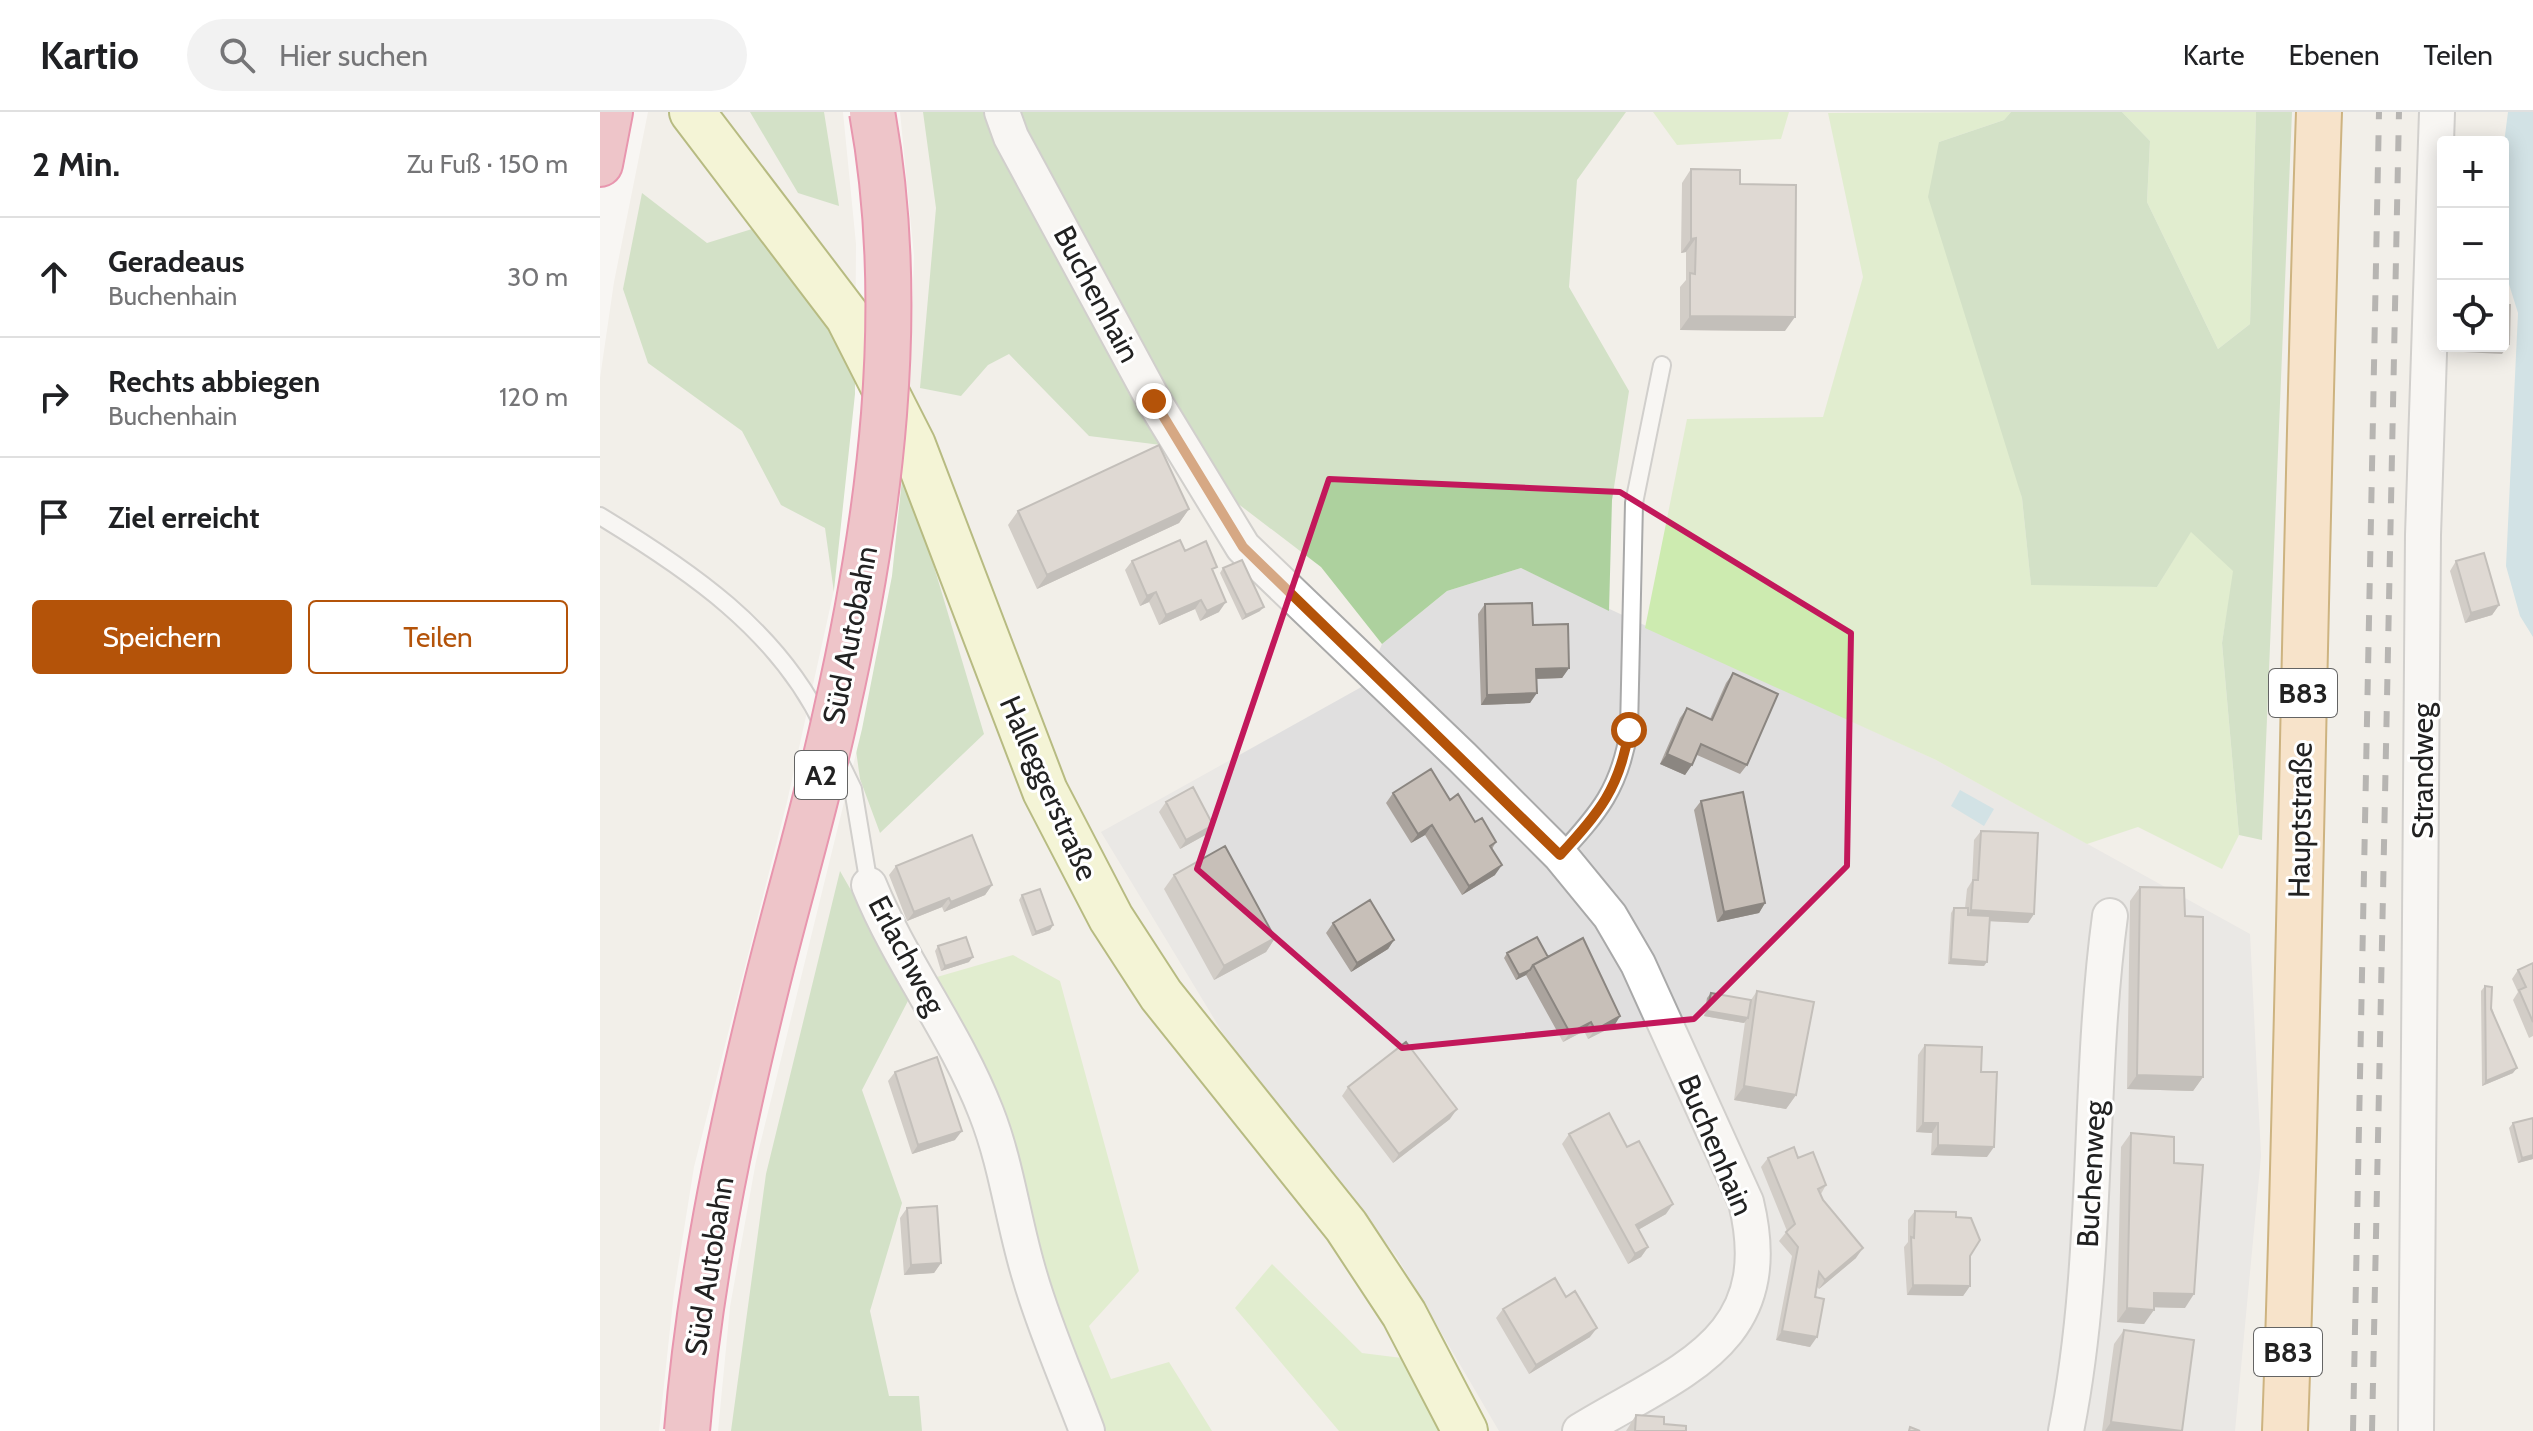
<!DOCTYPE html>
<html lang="de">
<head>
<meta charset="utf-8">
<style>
  :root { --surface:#fff; --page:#f2f2f2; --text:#202124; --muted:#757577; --line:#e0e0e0; --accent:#b45309 }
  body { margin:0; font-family:Cabin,sans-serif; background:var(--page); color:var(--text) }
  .controls { position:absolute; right:24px; top:24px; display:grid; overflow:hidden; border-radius:8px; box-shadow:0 4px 20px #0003 }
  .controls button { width:72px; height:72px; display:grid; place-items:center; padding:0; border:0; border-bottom:2px solid var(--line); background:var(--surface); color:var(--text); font:40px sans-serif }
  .stop { position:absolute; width:24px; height:24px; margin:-18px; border:6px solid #b45309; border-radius:50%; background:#fff }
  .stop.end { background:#b45309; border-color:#fff; box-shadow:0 2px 8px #0008 }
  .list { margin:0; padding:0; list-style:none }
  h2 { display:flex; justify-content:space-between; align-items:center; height:104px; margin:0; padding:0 32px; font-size:34px }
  h2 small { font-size:26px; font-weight:400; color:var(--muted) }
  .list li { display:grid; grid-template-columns:52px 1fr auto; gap:24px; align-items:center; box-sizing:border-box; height:120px; padding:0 32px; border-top:2px solid var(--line) }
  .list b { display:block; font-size:30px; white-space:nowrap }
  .list p { margin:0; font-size:26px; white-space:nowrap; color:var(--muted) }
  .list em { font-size:26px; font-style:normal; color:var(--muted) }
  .actions { display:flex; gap:16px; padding:24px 32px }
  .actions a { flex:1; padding:18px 0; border:2px solid var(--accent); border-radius:8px; text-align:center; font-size:28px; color:var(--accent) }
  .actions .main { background:var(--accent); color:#fff }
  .icon { flex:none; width:44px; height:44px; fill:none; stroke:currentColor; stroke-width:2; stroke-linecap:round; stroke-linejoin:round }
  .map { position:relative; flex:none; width:1933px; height:1319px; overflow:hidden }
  header { display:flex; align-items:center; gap:48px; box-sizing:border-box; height:112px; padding:0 40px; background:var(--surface); border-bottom:2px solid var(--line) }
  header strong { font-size:38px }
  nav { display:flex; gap:44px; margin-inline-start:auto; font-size:28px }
  .search { width:560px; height:72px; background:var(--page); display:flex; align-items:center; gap:20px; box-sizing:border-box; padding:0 28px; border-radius:44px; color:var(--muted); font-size:30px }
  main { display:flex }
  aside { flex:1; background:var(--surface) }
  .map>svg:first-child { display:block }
</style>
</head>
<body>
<header>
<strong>Kartio</strong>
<div class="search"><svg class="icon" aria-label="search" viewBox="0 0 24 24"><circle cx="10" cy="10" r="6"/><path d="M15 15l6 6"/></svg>Hier suchen</div>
<nav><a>Karte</a><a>Ebenen</a><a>Teilen</a></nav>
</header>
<main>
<aside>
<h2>2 Min.<small>Zu Fuß · 150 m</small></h2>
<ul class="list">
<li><svg class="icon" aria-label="ahead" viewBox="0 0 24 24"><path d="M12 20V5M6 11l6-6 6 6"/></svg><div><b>Geradeaus</b><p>Buchenhain</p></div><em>30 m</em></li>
<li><svg class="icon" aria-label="right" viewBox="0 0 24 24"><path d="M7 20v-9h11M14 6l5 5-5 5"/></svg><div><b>Rechts abbiegen</b><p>Buchenhain</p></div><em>120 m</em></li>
<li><svg class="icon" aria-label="arrive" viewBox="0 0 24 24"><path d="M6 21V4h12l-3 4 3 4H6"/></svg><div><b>Ziel erreicht</b></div></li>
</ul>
<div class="actions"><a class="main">Speichern</a><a>Teilen</a></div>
</aside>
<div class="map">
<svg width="1933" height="1319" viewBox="0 0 1933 1319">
  <rect width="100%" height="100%" fill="#f2efe9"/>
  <path fill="#e0dfdf" d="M921 456 1336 648 1650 822 1661 1044 1635 1319H899L797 1145 624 923 501 720 765 573 782 532 847 479Z"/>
  <path fill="#cdebb0" d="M1053 0H1189L1181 27 1077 33Z
    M1411 0 1404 8 1339 30 1422 386 1431 472 1557 475 1591 419 1634 459 1622 531 1639 723 1622 757 1538 715 1487 732 1336 648 1045 516 1087 307 1223 305 1263 165 1228 1Z
    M1522 0H1656L1650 212 1618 237 1547 90 1550 29Z
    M413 843 460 869 539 1159 489 1214 511 1267 569 1250 612 1319H500L330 867Z
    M672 1152 762 1241 802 1246 842 1319H739L635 1196Z"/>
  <path fill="#add19e" d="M150 0H224L239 94 198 81Z
    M323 0H1026L977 68 969 175 1029 279 1012 388 1009 499 921 456 847 479 782 532 721 455 561 333 489 324 409 242 388 253 361 284 320 276 336 96Z
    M1411 0H1522L1550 29 1547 90 1618 237 1650 212 1656 0H1692L1662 728 1639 723 1622 531 1633 459 1591 420 1557 475 1431 473 1422 386 1328 85 1339 30 1404 8Z
    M42 81 107 131 165 113 240 237 312 381 384 622 280 721 260 667 225 416 181 393 142 319 48 251 23 177Z
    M240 759 311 883 262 978 302 1091 270 1199 289 1284H319L322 1319H131L166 1062Z"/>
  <path fill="#aad3df" d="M1908 0H1933V525L1920 504 1906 454 1918 201 1903 153V39Z
    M1360 678 1394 697 1384 714 1351 694Z"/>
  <path fill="#fff" d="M0 0H48L14 170 0 266Z
    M243 0H300L301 10 314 144 309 299 292 464 262 617 156 1049 130 1195 118 1319H59L74 1180 94 1055 187 690 234 478 255 282 256 132Z"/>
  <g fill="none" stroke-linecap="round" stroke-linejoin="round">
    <defs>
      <path id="lane" d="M0 404C89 458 178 518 224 615
        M235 640 253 677 269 773
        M960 743C999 701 1020 676 1029 618L1034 391 1062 253"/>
      <path id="street" d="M402 0 411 25 554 289 643 435 862 645 960 743 1010 804 1038 852 1146 1090C1180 1230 1080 1258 980 1319
        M269 773C301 852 355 920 386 1000 407 1053 413 1110 430 1165 445 1217 468 1268 487 1319
        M1466 1319C1500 1149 1487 975 1510 804
        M1816 1319 1823 423 1837 0"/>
      <path id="secondary" d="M92 0 248 205 313 333 445 679 511 806 561 883 746 1114 804 1202 865 1319"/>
      <path id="primary" d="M1685 1319C1701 880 1704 440 1719 0"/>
      <path id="highway" d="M0 52 10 0"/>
    </defs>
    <use href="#lane" stroke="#a9a9a9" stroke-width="20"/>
    <use href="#street" stroke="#a9a9a9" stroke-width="38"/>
    <use href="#secondary" stroke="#707d05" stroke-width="48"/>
    <use href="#primary" stroke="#a06b00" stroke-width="48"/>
    <use href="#highway" stroke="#dc2a67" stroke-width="48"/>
    <use href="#lane" stroke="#fff" stroke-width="16"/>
    <use href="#street" stroke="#fff" stroke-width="34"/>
    <use href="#secondary" stroke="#f7fabf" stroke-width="44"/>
    <use href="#primary" stroke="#fcd6a4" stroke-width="44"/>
    <use href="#highway" stroke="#e892a2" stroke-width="44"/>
    <path stroke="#707070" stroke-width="6" stroke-dasharray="16 16" stroke-linecap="butt" d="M1753 1319 1779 0
      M1772 1319 1799 0"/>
    <defs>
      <path id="highway-bridge" d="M87 1319C99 1173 128 1031 163 888 186 792 215 698 236 601 280 407 308 198 272 0"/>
    </defs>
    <use href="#highway-bridge" stroke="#dc2a67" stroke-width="48" stroke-linecap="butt"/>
    <use href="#highway-bridge" stroke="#e892a2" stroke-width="44"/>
  </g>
  <path fill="#aba49e" d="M1091 57 1140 72 1185 219 1080 218V175L1086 168V140L1081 141 1082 71Z
    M589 397 579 411 437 477 408 413 418 399Z
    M585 439 613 461 619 500 600 509 595 497 559 513 549 490 540 494 525 458 532 449Z
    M1856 449 1899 493 1892 503 1865 511 1850 459Z
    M623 456 660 499 642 508 620 461Z
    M885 492 933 513 969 556 962 566 937 567 930 591 881 593 878 502Z
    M1133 561 1147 653 1140 662 1097 643 1085 663 1060 652 1080 606 1087 596 1110 607 1126 571Z
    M793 681 850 688 896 730 892 737 895 763 862 783 825 723 811 731 786 691Z
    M1101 689 1165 791 1159 801 1117 810 1094 698Z
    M566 690 607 722 580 737 559 700Z
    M1381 719 1434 802 1428 811 1389 809 1384 854 1348 852 1351 801 1354 796H1365L1367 777 1372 769 1374 728Z
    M296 754 392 773 385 783 344 800 342 795 307 809 289 763Z
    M574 763 675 826 666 840 614 868 564 777Z
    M1540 775 1585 804 1603 965 1593 979 1527 977 1530 789Z
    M422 783 453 813 450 818 432 824 419 788Z
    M733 811 794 828 788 837 751 860 726 821Z
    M338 834 369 850 341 859 335 839Z
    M907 841 948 845 1020 904 1014 914 988 927 984 919 963 930 926 863 916 868 904 846Z
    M1933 851V924L1929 926 1913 888 1918 880 1912 867 1918 858Z
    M1885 874 1913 961 1882 974 1881 879Z
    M1157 879 1196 983 1186 997 1134 988 1145 910 1144 911 1104 904 1107 886 1111 881 1151 888Z
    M1325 933 1381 960 1387 1045 1331 1043 1332 1021 1316 1020 1318 943Z
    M295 960 355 1028 312 1042 288 969Z
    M748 975 850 1007 793 1051 742 984Z
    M1913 1011 1933 1047 1918 1051 1909 1016Z
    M1531 1021 1574 1051 1585 1196 1554 1195 1544 1212 1517 1210 1521 1035Z
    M969 1022 1027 1035 1066 1102 1038 1118 1048 1135 1041 1145 1028 1152 962 1032Z
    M1168 1046H1198L1226 1073 1221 1082 1223 1088 1256 1146 1219 1177 1217 1175 1210 1235 1176 1228 1192 1144 1179 1129 1187 1119 1161 1055Z
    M307 1096 341 1151 334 1161 304 1163 300 1106Z
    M1315 1099 1356 1105 1370 1144V1174L1363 1184 1307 1183 1304 1135 1308 1130V1108Z
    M903 1197 990 1225 929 1262 896 1206Z
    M1524 1218 1582 1319H1502L1514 1232Z
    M1036 1303 1064 1312 1086 1319H1026Z"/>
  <path fill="#8b8681" d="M1096 126 1086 140 1081 141 1091 127Z
    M1090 204 1195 205 1185 219 1080 218Z
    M1903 232H1909L1902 242 1863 240 1867 234H1903Z
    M589 397 579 411 437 477 447 463Z
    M556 480 549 490 540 494 547 484Z
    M601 488 595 497 559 513 566 503Z
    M626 490 619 500 600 509 607 499Z
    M1899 493 1892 503 1865 511 1871 501Z
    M664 495 660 499 642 508 646 503Z
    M969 556 962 566 930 567 936 557Z
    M937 581 930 591 881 593 887 583Z
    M1067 642 1092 653 1085 663 1060 652Z
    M613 713 607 722 580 737 586 728Z
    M832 713 825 723 811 731 818 722Z
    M902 753 895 763 862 783 869 774Z
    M392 773 385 783 344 800 351 790Z
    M349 786 342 795 307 809 314 800Z
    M1165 791 1159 801 1117 810 1124 800Z
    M1371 798 1434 802 1428 811 1365 808Z
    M453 813 450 818 432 824 436 820Z
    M675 826 666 840 614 868 624 854Z
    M794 828 788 837 751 860 757 851Z
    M373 845 369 850 341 859 345 854Z
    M1351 847 1387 850 1384 854 1348 852Z
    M930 858 926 863 916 868 919 863Z
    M1107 899 1148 906 1144 911 1104 904Z
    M1020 904 1014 914 988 927 995 918Z
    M991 910 984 919 963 930 970 921Z
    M1917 956 1913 961 1882 974 1886 969Z
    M1537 963 1603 965 1593 979 1527 977Z
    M1144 974 1196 983 1186 997 1134 988Z
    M857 997 850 1007 793 1051 799 1042Z
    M1323 1011H1338L1332 1021 1316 1020Z
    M362 1019 355 1028 312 1042 318 1033Z
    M1338 1033 1394 1035 1387 1045 1331 1043Z
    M1933 1043V1047L1918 1051 1922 1046Z
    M1073 1092 1066 1102 1029 1123 1036 1113Z
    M1048 1135 1041 1145 1028 1152 1035 1142Z
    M1263 1136 1256 1146 1219 1177 1225 1168Z
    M341 1151 334 1161 304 1163 311 1153Z
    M1313 1173 1370 1174 1363 1184 1307 1183Z
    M1554 1181 1594 1182 1585 1196 1544 1195Z
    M1527 1196 1554 1198 1544 1212 1517 1210Z
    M997 1216 990 1225 929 1262 936 1253Z
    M1182 1219 1217 1225 1210 1235 1176 1228Z
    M1511 1310 1579 1319H1505Z"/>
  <path fill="#c7bfb8" stroke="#8b8681" stroke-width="2" d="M1091 57 1140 58V72L1196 73 1195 205 1090 204V161L1095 162 1096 126 1091 127Z
    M1903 193H1910L1909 232H1903Z
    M559 333 589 397 447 463 418 399Z
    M580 428 585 439 606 429 617 455 612 457 626 490 607 499 601 488 566 503 556 480 547 484 532 449Z
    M1884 441 1899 493 1871 501 1856 449Z
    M642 448 664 495 646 503 623 456Z
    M932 491 933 513 968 512 969 556 936 557 937 581 887 583 885 492Z
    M1133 561 1178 582 1147 653 1101 632 1092 653 1067 642 1087 596 1112 608Z
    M831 657 850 688 858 682 875 710 882 706 896 730 890 734 902 753 869 774 832 713 818 722 793 681Z
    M593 675 613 713 586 728 566 690Z
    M1143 680 1165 791 1124 800 1101 689Z
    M1381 719 1438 721 1434 802 1371 798 1373 768H1378Z
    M372 723 392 773 351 790 349 786 314 800 296 754Z
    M625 734 675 826 624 854 574 763Z
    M1540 775 1584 776 1585 804 1603 805V965L1537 963Z
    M440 777 453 813 436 820 422 783Z
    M770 788 794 828 757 851 733 811Z
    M1354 796H1368V803L1390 804 1387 850 1351 847Z
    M366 825 373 845 345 854 338 834Z
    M937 825 948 845 933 853 930 858 919 863 907 841Z
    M983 826 1020 904 995 918 991 910 970 921 933 853Z
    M1933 851V910L1919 878 1926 875 1918 858Z
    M1885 874 1892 875 1891 897 1917 956 1886 969Z
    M1157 879 1214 890 1196 983 1144 974Z
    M1111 881 1151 888 1148 906 1107 899Z
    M806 930 857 997 799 1042 748 975Z
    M1325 933 1382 935 1381 960H1397L1394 1035 1338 1033V1011H1323Z
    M337 945 362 1019 318 1033 295 960Z
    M1009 1001 1027 1035 1039 1029 1073 1092 1036 1113 1048 1135 1035 1142 969 1022Z
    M1933 1006V1043L1922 1046 1913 1011Z
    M1531 1021 1574 1025V1051L1603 1053 1594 1182 1554 1181V1198L1527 1196Z
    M1194 1035 1198 1046 1213 1040 1226 1073 1218 1077 1223 1088 1263 1136 1225 1168 1219 1160 1215 1185 1224 1187 1217 1225 1182 1219 1198 1135 1186 1120 1195 1112 1168 1046Z
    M337 1094 341 1151 311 1153 307 1096Z
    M1315 1099 1356 1100V1105L1371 1106 1380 1128 1370 1144V1174L1313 1173 1311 1125 1314 1126Z
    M955 1166 966 1185 975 1179 997 1216 936 1253 903 1197Z
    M1524 1218 1594 1228 1582 1319 1511 1310Z
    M1036 1303 1064 1305V1312L1086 1314V1319H1035Z
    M1310 1315 1320 1319H1309Z"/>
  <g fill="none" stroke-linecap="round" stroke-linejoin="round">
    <path stroke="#b45309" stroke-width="10" d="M554 289 643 435 960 743C999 701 1020 676 1029 618"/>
  </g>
  <path d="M0 0H1933V1319H0ZM729 367 1020 380 1251 521 1247 754 1094 907 802 936 597 757Z" fill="#f2efe9" fill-opacity=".55" fill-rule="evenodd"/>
  <path fill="none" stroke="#c2185b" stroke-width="6" stroke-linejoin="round" d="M729 367 1020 380 1251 521 1247 754 1094 907 802 936 597 757Z"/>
  <g text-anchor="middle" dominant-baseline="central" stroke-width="6" stroke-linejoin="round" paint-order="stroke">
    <g fill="#fff" stroke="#646464" stroke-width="2">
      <rect x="1669" y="557" width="68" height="48" rx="6"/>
      <rect x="195" y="639" width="52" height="48" rx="6"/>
      <rect x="1654" y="1216" width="68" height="48" rx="6"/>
    </g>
    <g font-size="28" font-weight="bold" fill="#222">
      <text x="1703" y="581">B83</text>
      <text x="221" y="663">A2</text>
      <text x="1688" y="1240">B83</text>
    </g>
    <g font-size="30" fill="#222" stroke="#fff">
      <text transform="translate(497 182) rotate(62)">Buchenhain</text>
      <text transform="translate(250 523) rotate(-79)">Süd Autobahn</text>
      <text transform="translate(1822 659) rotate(-90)">Strandweg</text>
      <text transform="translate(449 676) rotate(66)">Halleggerstraße</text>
      <text transform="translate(1700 708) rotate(-89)">Hauptstraße</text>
      <text transform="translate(307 843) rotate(62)">Erlachweg</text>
      <text transform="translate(1116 1033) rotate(67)">Buchenhain</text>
      <text transform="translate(1491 1062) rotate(-87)">Buchenweg</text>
      <text transform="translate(109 1154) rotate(-81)">Süd Autobahn</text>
    </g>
  </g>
</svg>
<div class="controls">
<button>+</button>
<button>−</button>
<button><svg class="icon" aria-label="locate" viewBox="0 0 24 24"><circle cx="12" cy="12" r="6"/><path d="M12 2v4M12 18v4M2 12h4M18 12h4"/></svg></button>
</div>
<div class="stop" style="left:1029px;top:618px"></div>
<div class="stop end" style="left:554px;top:289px"></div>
</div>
</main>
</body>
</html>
